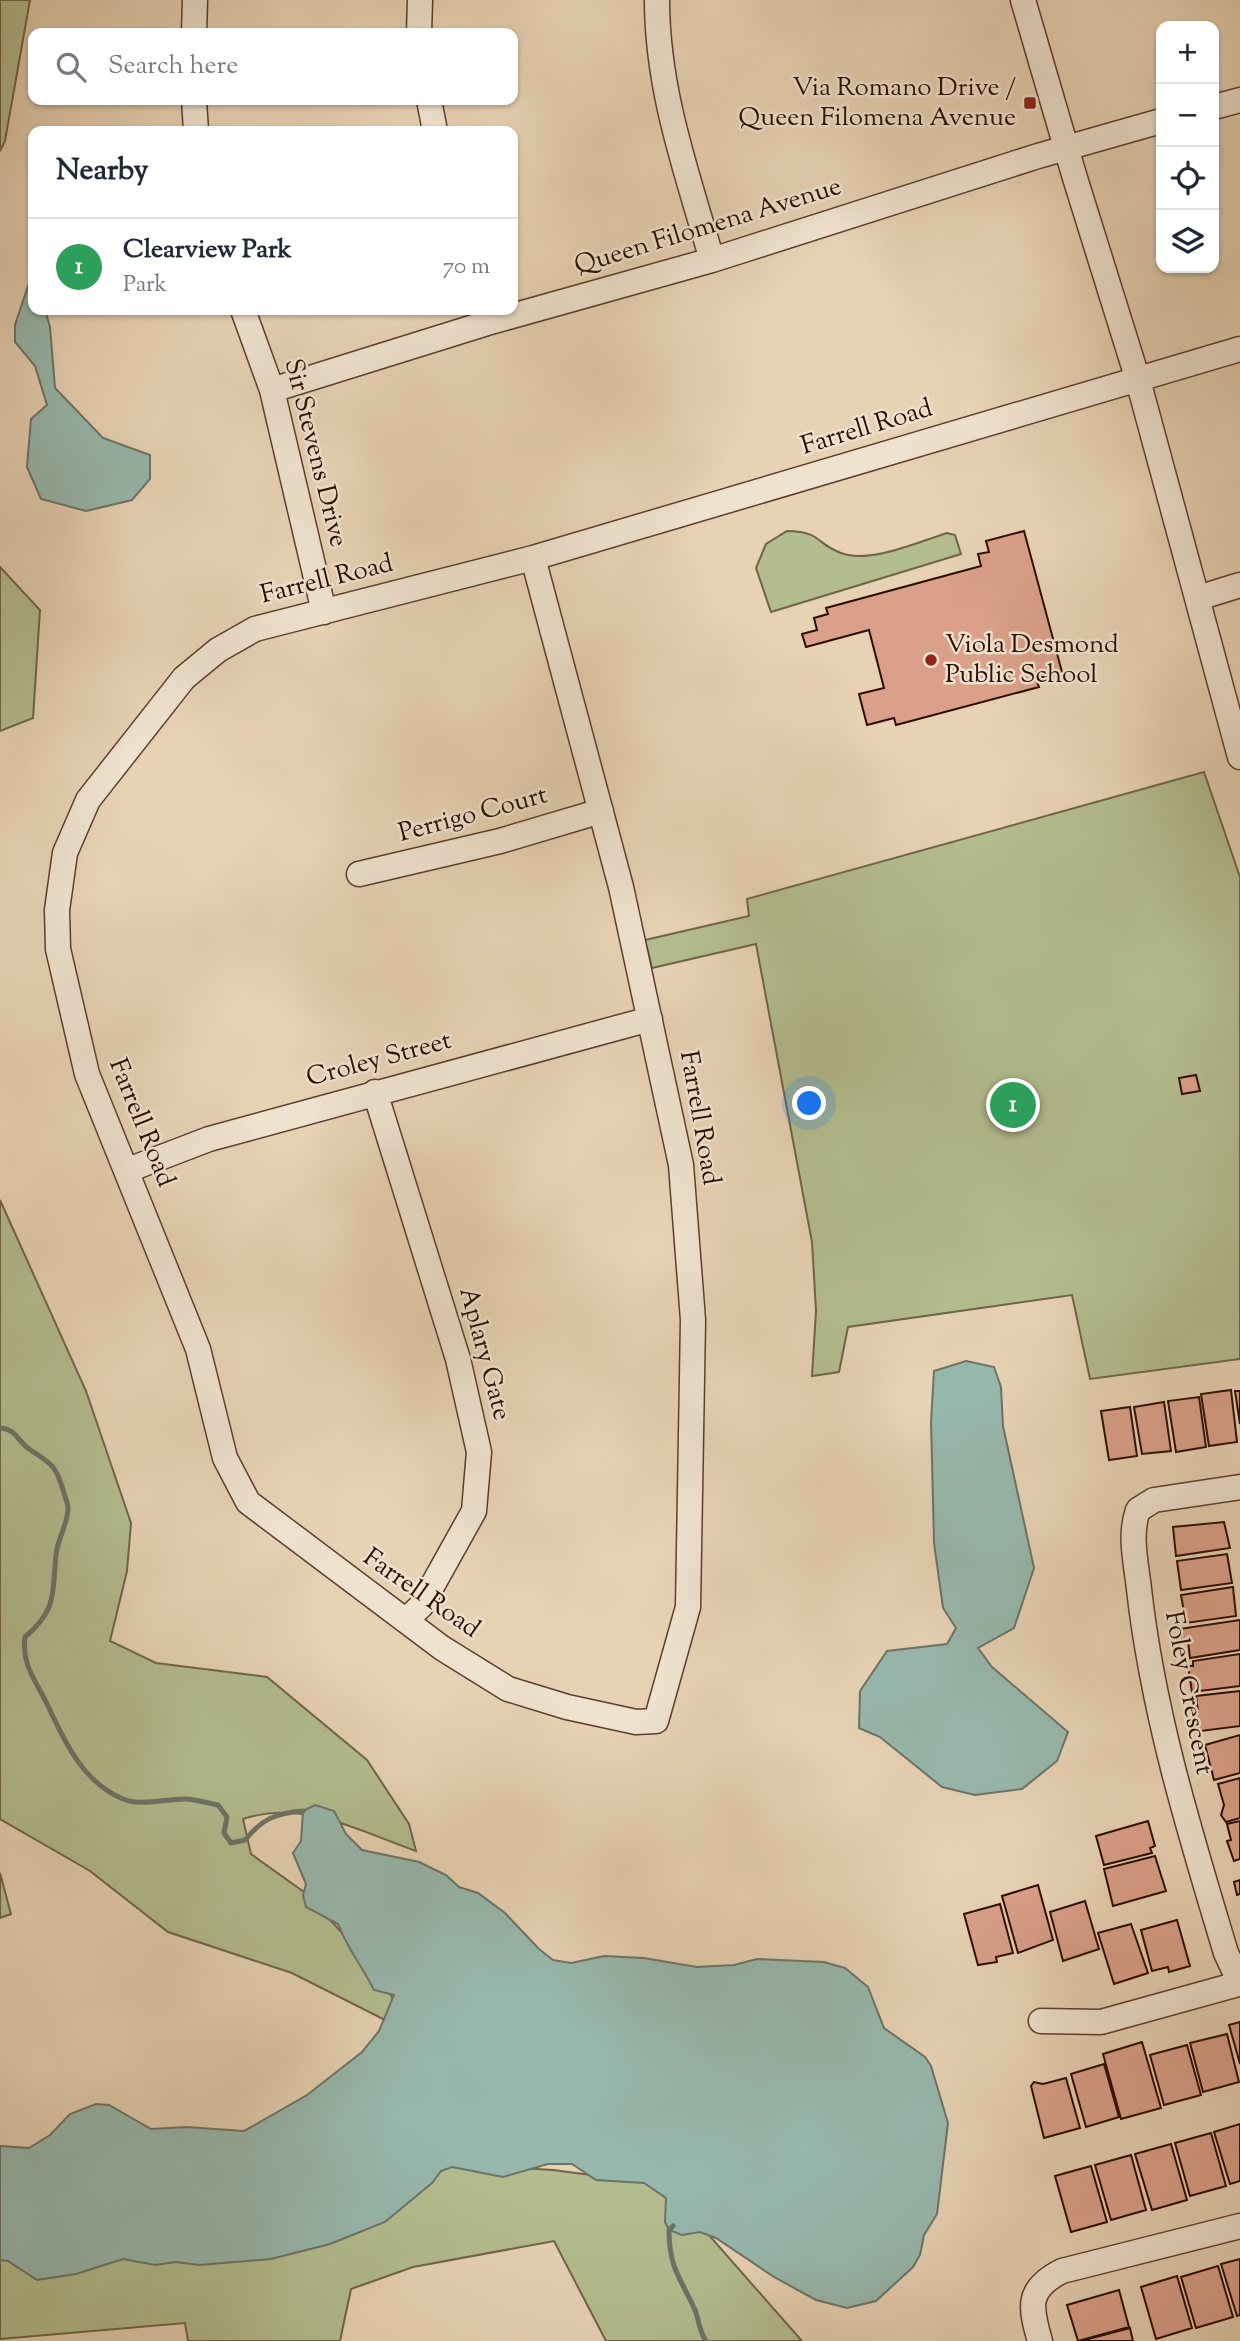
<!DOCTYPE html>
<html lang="en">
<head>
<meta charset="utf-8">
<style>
  :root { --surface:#fff; --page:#f2f2f3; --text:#1f2937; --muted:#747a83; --line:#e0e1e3; --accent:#8f2418 }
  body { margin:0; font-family:"Sorts Mill Goudy",serif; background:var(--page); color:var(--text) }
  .controls { position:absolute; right:21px; top:21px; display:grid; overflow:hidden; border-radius:14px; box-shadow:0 2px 5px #0004 }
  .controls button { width:63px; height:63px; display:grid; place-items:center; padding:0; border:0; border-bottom:2px solid var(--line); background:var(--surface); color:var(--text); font:35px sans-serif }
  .you { position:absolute; left:810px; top:1104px; width:24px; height:24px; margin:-18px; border:5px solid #fff; border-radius:50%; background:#1a73e8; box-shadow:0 0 0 10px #1a73e833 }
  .badge { display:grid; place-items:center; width:46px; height:46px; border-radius:50%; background:var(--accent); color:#fff; font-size:23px; font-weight:700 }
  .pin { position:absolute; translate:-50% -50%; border:4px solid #fff; box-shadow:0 2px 7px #0006 }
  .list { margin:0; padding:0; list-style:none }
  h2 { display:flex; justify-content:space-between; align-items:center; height:91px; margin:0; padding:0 28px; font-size:30px }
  h2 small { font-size:23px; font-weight:400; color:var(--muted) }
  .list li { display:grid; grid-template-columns:46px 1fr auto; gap:21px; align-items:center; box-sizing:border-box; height:98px; padding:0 28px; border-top:2px solid var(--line) }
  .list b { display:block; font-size:26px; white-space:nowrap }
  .list p { margin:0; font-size:23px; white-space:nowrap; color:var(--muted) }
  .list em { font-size:23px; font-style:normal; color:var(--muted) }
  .icon { flex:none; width:38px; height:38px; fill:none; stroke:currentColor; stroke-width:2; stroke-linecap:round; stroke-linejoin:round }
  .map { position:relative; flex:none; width:1240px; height:2341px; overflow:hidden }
  .search { position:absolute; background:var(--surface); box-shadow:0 2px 5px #0004; left:28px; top:28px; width:490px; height:77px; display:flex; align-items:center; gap:18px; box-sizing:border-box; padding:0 24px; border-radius:14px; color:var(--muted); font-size:26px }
  .panel { position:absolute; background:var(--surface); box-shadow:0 2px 5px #0004; left:28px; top:126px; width:490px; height:189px; border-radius:14px }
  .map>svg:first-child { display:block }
</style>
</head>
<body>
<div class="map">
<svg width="1240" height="2341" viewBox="0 0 1240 2341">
  <rect width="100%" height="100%" fill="#e7d2b4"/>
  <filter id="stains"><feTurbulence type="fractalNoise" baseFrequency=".00286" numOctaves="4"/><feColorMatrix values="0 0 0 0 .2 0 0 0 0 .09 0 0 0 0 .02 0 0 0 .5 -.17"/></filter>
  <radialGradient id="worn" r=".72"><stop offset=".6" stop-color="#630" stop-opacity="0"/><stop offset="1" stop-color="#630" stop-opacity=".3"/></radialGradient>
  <path fill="#b3bd8f" stroke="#706448" stroke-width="2" d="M0 0H30L5 141 0 151Z
    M787 531C823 532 814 543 841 553 869 564 918 542 947 533L955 535 961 554 771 612 756 568 766 544Z
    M0 567 40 610 33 718 0 731Z
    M1204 772 1240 877V1359L1090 1379 1072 1295 848 1327 839 1372 812 1376 816 1311 812 1242 756 944 652 968 645 940 749 916 747 899Z
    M0 1200 86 1391 131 1523 127 1571 110 1641 156 1663 267 1677 367 1760 409 1824 416 1851C359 1831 303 1799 243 1819L251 1854 304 1892 373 1966 395 2002 389 2022 292 1973 168 1932 90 1871 0 1819Z
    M0 1873 11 1914 0 1918Z
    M455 2164 553 2170 674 2186 700 2225 802 2341H606L554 2241 413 2267 351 2289 340 2341H188L185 2323 0 2339V2247L408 2169Z"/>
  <path fill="#97b8ad" stroke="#6d7368" stroke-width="2" d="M33 271V310H45L50 327 55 388 103 438 150 455V479L132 500 86 511 41 499 27 467 31 419 47 405 35 366 15 342V325Z
    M966 1361 994 1367 1001 1387 1003 1426 1034 1568 1014 1628 978 1648 992 1667 1068 1732 1057 1761 1022 1789 975 1795 942 1787 880 1737 859 1728 860 1691 887 1651 947 1644 956 1628 943 1608 934 1543 931 1422 934 1371Z
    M315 1805 334 1811 346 1834 362 1850 419 1862 446 1875 459 1887 478 1893 505 1913 539 1949 553 1960 571 1963 604 1956 644 1958 697 1967 734 1965 757 1959 824 1962 845 1968 868 1987 884 2028 925 2057 931 2066 948 2123 937 2214 924 2235 920 2255 913 2267 876 2301 847 2308 816 2300 774 2277 716 2238 700 2232 682 2235 669 2230 665 2222 666 2198 644 2183 596 2180 572 2164H548L503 2177 452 2167 441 2171 432 2183 385 2222 330 2244 271 2259 199 2265 176 2262 155 2265 123 2259 76 2274 37 2280 8 2261 0 2260V2146L29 2148 50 2135 70 2114 96 2104 109 2105 151 2129 186 2127 244 2131 307 2095 362 2052 379 2031 394 1995 374 1990C362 1966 347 1948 338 1924L306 1907 303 1895 306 1884 293 1853 301 1841 303 1811Z"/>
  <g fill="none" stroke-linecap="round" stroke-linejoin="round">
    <path stroke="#6d7368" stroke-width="5" d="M0 1428C16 1429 17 1440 29 1449 52 1464 56 1465 64 1493 65 1497 68 1504 68 1508 68 1524 57 1540 56 1555 52 1593 58 1609 25 1637 21 1665 37 1682 48 1706 65 1743 84 1783 123 1799 143 1807 167 1798 187 1799 197 1800 208 1803 218 1805L227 1817 224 1833 231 1843 245 1840C262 1819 276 1813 303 1811
      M673 2226 669 2230C669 2268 680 2277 695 2310 699 2320 699 2331 706 2341"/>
  </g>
  <path fill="#daa089" stroke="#2d0c01" stroke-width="2" d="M1024 531 1062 672 1036 679 1039 687 896 725 894 718 867 725 859 694 884 688 869 630 806 647 802 634 817 630 814 618 828 614 826 608 981 566 978 554 989 552 986 541Z
    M1196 1075 1200 1091 1182 1094 1179 1078Z
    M1231 1390 1237 1442 1209 1446 1201 1394Z
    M1235 1391H1240V1424Z
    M1199 1397 1206 1447 1176 1452 1168 1401Z
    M1164 1402 1171 1451 1142 1454 1134 1407Z
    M1130 1407 1137 1456 1109 1460 1101 1411Z
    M1224 1522 1230 1548 1176 1556 1173 1527Z
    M1227 1554 1232 1583 1181 1590 1177 1561Z
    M1233 1587 1236 1616 1186 1623 1181 1595Z
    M1240 1620V1650L1190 1658 1188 1641H1181L1179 1629Z
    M1240 1654V1686L1192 1692 1188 1666H1193V1661Z
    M1240 1691V1726L1193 1732 1191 1712H1198L1196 1696Z
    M1240 1735V1773L1214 1780 1205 1745Z
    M1240 1778V1818L1226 1822 1221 1815 1224 1805 1218 1784Z
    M1148 1821 1155 1846 1150 1848 1152 1853 1104 1865 1096 1836Z
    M1240 1821V1859L1234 1861 1227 1841 1231 1840 1227 1824Z
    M1155 1856 1166 1891 1113 1906 1104 1869Z
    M1240 1880V1894L1237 1895 1234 1882Z
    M1038 1885 1053 1940 1018 1953 1002 1896Z
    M1085 1901 1099 1949 1063 1961 1050 1912Z
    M1000 1904 1013 1953 996 1957 997 1962 978 1965 964 1914Z
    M1177 1920 1190 1966 1169 1972 1168 1967 1152 1971 1141 1930Z
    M1131 1924 1148 1973 1114 1984 1098 1933Z
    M1240 2022V2064L1229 2025Z
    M1227 2034 1239 2082 1203 2092 1190 2043Z
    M1142 2042 1161 2108 1121 2119 1103 2054Z
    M1187 2045 1201 2095 1164 2105 1150 2055Z
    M1104 2064 1119 2117 1086 2127 1071 2074Z
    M1066 2078 1080 2128 1044 2138 1031 2086 1034 2082 1043 2084Z
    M1240 2124V2181L1230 2184 1214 2132Z
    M1211 2133 1226 2186 1190 2196 1175 2143Z
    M1171 2144 1187 2200 1152 2210 1135 2154Z
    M1131 2155 1146 2210 1111 2220 1095 2165Z
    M1091 2166 1107 2222 1071 2232 1055 2176Z
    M1240 2259V2315L1237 2316 1221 2264Z
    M1218 2266 1233 2317 1196 2328 1181 2277Z
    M1177 2276 1192 2328 1156 2339 1141 2287Z
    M1119 2290 1129 2327 1078 2341 1067 2305Z
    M1130 2328 1133 2341H1081Z"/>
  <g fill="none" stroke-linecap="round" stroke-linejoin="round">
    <defs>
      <path id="minor" d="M657 0C657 91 687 173 712 260
        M1023 0 1075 178 1138 380 1240 757
        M194 33 195 0
        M419 33 420 0
        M194 100 196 131
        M429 100 435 131
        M1214 107 1240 100
        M243 310 272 390 324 612
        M272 390 487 323 712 260 1038 156 1161 121
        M533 558 621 887 681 1165 693 1320 688 1607 656 1721 636 1722 567 1707 508 1689 442 1648 248 1502 225 1458 198 1349 87 1074 58 949 57 910 65 853 88 800 184 678 218 650 255 629 533 558 1240 349
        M1198 598 1240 585
        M359 874 500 841 601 811
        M375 1092 458 1359 479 1452 474 1511 421 1606 406 1620
        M128 1170 209 1139 650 1019
        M1240 1487 1154 1500 1138 1510C1129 1535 1136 1562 1139 1589 1153 1714 1190 1833 1226 1953L1240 1983
        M1041 2021 1101 2022 1238 1984
        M1040 2341C1030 2307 1026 2289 1062 2271L1240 2226"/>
    </defs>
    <use href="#minor" stroke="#5c3e2e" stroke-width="27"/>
    <use href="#minor" stroke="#efe2ce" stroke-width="24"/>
  </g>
  <g fill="#8f2418" stroke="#efe2ce" stroke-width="2.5">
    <rect x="1023" y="96" width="14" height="14" rx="3.5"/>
    <circle cx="931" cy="660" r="7"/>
  </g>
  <g text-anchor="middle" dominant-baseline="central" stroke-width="5" stroke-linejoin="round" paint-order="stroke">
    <g font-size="26" fill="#2d0c01" stroke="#efe2ce" text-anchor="end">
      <text x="1016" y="88">Via Romano Drive /<tspan x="1016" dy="30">Queen Filomena Avenue</tspan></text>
      <text x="945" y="645" text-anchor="start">Viola Desmond<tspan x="945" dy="30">Public School</tspan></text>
    </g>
    <g font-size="26" fill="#2d0c01" stroke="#efe2ce">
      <text transform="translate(708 227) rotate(-17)">Queen Filomena Avenue</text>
      <text transform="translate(867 428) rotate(-17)">Farrell Road</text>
      <text transform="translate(315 453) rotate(76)">Sir Stevens Drive</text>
      <text transform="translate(327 580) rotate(-14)">Farrell Road</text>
      <text transform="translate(473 815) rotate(-15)">Perrigo Court</text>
      <text transform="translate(379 1060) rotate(-15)">Croley Street</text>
      <text transform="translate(699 1118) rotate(80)">Farrell Road</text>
      <text transform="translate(141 1123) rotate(68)">Farrell Road</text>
      <text transform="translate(484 1354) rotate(75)">Aplary Gate</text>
      <text transform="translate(421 1594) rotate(35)">Farrell Road</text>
      <text transform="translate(1188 1693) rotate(79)">Foley Crescent</text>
    </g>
  </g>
  <rect width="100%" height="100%" filter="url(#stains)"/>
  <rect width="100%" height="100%" fill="url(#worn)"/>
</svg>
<div class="controls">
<button>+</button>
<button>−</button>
<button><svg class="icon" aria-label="locate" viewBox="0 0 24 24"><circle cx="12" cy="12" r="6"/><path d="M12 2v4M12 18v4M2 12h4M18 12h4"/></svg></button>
<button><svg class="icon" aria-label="layers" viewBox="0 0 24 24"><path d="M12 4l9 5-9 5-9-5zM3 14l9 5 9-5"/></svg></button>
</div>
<div class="you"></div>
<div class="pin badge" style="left:1013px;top:1105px;background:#2e9e5b">1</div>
<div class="search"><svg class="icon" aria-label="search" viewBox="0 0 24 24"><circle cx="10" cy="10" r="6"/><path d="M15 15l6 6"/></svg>Search here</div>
<section class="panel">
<h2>Nearby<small></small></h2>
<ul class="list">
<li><span class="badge" style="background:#2e9e5b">1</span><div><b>Clearview Park</b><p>Park</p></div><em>70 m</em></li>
</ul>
</section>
</div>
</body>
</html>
